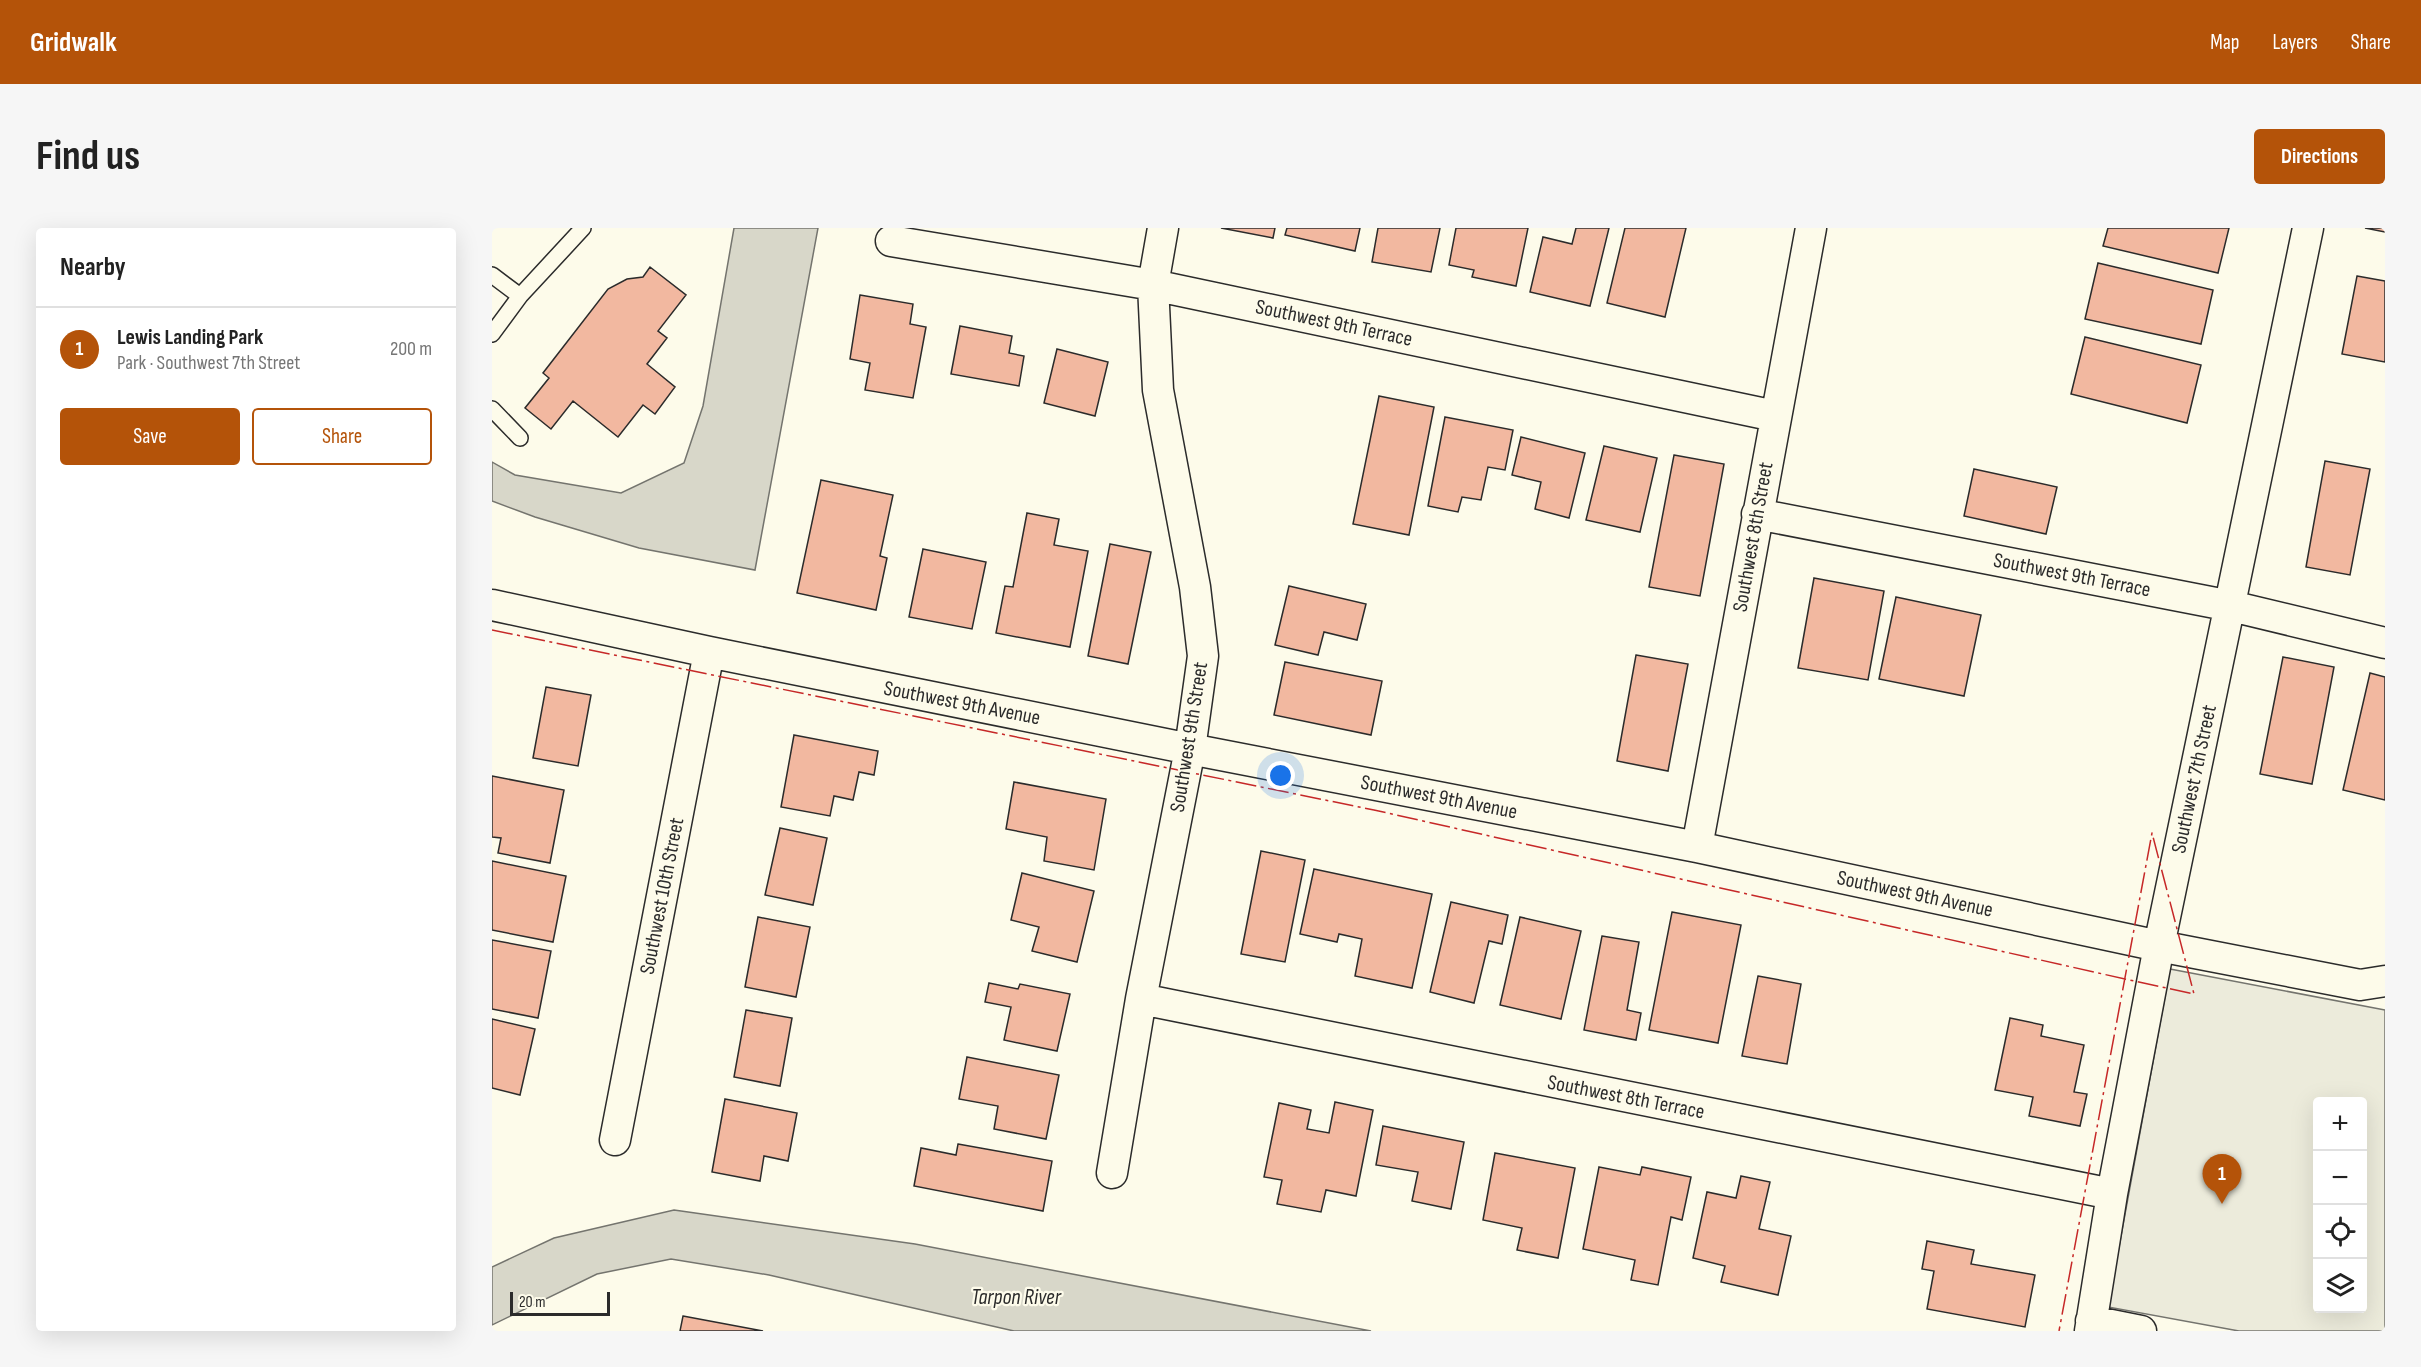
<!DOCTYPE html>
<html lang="en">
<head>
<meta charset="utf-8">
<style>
  :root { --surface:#fff; --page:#f6f6f6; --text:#222; --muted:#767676; --line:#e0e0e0; --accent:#b45309 }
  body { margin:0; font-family:"Sofia Sans Condensed",sans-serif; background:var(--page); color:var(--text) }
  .controls { position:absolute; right:18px; bottom:18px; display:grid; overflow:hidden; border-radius:6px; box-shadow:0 6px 24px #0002 }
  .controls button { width:54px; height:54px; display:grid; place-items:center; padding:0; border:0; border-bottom:2px solid var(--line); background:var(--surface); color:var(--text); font:30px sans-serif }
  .scale { position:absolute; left:18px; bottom:15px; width:100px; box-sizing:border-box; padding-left:6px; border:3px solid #2b2b2b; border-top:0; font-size:16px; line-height:21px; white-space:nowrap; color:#2b2b2b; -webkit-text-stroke:4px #fdfbea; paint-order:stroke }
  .you { position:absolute; left:789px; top:548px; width:21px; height:21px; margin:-15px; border:4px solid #fff; border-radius:50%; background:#1a73e8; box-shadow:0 0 0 9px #1a73e833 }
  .badge { display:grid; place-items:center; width:39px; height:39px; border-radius:50%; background:var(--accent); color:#fff; font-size:20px; font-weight:700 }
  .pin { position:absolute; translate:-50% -50px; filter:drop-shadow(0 2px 3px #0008) }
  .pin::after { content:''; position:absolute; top:32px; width:21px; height:18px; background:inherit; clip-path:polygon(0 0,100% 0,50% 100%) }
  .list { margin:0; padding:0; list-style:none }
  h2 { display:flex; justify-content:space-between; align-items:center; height:78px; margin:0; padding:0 24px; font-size:26px }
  h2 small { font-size:20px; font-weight:400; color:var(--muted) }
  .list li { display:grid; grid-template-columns:39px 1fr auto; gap:18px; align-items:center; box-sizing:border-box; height:84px; padding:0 24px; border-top:2px solid var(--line) }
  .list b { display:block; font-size:22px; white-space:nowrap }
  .list p { margin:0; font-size:20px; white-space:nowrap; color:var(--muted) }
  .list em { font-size:20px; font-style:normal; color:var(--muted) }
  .actions { display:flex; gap:12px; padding:18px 24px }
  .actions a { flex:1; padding:14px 0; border:2px solid var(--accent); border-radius:6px; text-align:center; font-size:21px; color:var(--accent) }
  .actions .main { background:var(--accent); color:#fff }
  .icon { flex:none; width:33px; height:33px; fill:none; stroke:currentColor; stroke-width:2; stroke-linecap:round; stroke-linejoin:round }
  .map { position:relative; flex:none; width:1893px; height:1103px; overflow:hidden; border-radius:6px }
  header { display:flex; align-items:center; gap:36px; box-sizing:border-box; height:84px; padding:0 30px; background:var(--accent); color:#fff }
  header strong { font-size:28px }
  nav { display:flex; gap:33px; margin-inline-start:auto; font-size:21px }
  .intro { display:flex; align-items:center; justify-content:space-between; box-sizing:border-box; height:144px; padding:0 36px }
  h1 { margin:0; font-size:42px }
  .button { padding:15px 27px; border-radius:6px; background:var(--accent); color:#fff; font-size:21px; font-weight:700 }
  main { display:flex; gap:36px; padding:0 36px }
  aside { flex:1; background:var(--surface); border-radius:6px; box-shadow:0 6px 24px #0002 }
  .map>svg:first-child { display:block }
</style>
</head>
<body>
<header>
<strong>Gridwalk</strong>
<nav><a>Map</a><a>Layers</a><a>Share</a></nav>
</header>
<div class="intro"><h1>Find us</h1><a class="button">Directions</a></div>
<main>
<aside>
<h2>Nearby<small></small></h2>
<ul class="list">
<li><span class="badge">1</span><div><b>Lewis Landing Park</b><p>Park · Southwest 7th Street</p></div><em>200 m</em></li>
</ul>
<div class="actions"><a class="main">Save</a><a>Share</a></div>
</aside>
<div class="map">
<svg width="1893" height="1103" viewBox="0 0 1893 1103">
  <rect width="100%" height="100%" fill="#fdfbea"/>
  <path fill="#ecebdb" stroke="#74746e" stroke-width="1.5" fill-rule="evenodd" d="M1678 741 1893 782V1103H1747L1616 1079ZM1826 874H1870V1080H1826Z"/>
  <path fill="#d8d7c9" stroke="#74746e" stroke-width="1.5" d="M242 0H326L263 342 147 320 43 289 0 273V234L23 247 129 265 192 235 211 178Z
    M182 982 423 1016 879 1103H522L277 1047 179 1031 105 1046 0 1097V1039L62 1010Z"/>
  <path fill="#f2b8a0" stroke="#2b2b2b" stroke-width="1.5" d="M729 0H783L781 10Z
    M795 0H868L863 23 793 7Z
    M886 0H948L939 44 880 34Z
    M964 0H1036L1024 58 980 49 982 42 957 37Z
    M1084 0H1117L1098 78 1038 64 1051 9 1080 16Z
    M1133 0H1194L1173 89 1115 75Z
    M1616 0H1737L1726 45 1611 18Z
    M1873 0H1893V4Z
    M1606 35 1721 62 1709 116 1593 91Z
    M158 39 194 67 166 103 175 110 155 136 183 159 163 186 151 177 126 209 81 173 59 201 33 180 57 150 51 145 116 61 135 51 151 49Z
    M1865 48 1893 53V134L1850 126Z
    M368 67 421 76 418 96 434 99 421 170 373 162 378 135 358 131Z
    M468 98 520 108 517 125 532 128 527 158 459 146Z
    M1593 109 1709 137 1695 195 1579 166Z
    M565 121 616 134 603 188 552 175Z
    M887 168 942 179 917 307 861 296Z
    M953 189 1021 202 1013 242 996 239 989 272 970 269 966 284 936 278Z
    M1029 209 1093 225 1077 290 1043 281 1049 254 1020 247Z
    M1112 218 1165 230 1148 304 1094 292Z
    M1182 227 1232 236 1208 368 1157 359Z
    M1833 233 1878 241 1858 347 1814 339Z
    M1482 241 1565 259 1554 306 1472 288Z
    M329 252 401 267 388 328 395 330 384 382 305 365Z
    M535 285 567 291 562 317 596 323 578 419 504 405 513 358 521 359Z
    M618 316 659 324 636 436 596 428Z
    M431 321 494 334 480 401 417 389Z
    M1322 350 1392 363 1376 452 1306 440Z
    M797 358 874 376 865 412 832 404 826 427 783 417Z
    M1404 369 1489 387 1472 468 1387 451Z
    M1144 427 1196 436 1176 543 1125 533Z
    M1791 429 1842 439 1820 556 1768 546Z
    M793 434 890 453 879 507 782 487Z
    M1878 445 1893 449V572L1851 562Z
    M54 459 99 467 86 538 41 530Z
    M302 507 386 523 382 547 367 544 361 572 342 568 338 588 289 579Z
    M0 548 72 562 58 635 6 625 9 610 0 609Z
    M522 554 614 571 602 642 552 633 555 609 514 601Z
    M288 600 335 610 321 677 273 667Z
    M769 623 813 632 793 734 749 726Z
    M0 633 74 648 61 714 0 702Z
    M822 641 940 666 920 760 863 748 870 711 847 706 845 714 808 706Z
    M530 645 602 663 585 734 540 723 547 699 519 692Z
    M959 674 1016 687 1010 716 997 713 982 775 938 764Z
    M1180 684 1249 697 1226 815 1157 802Z
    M266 689 318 699 304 769 253 759Z
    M1028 689 1089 703 1069 791 1008 777Z
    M1110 708 1147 714 1135 782 1149 785 1144 812 1092 802Z
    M0 712 59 723 46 790 0 781Z
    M1266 748 1309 756 1295 836 1250 828Z
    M497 755 526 761 528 756 578 766 565 823 512 812 519 779 493 774Z
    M254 782 300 790 288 858 242 849Z
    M1518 790 1551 797 1549 808 1592 817 1582 864 1595 866 1588 898 1537 888 1541 869 1503 862Z
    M0 791 43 801 28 867 0 860Z
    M475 829 567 847 554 911 502 901 506 878 467 871Z
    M233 871 305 885 296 933 272 928 268 953 220 944Z
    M843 874 881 882 864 968 834 962 829 984 785 976 790 952 772 949 787 875 819 882 815 901 837 905Z
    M891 898 972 914 959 981 920 973 926 944 884 937Z
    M466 916 560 933 551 983 422 958 429 920 464 927Z
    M1003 925 1083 940 1066 1030 1025 1022 1030 1000 991 992Z
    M1107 939 1148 947 1150 939 1199 949 1190 992 1179 989 1166 1057 1139 1052 1143 1032 1091 1021Z
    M1249 948 1278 954 1267 1001 1299 1008 1286 1067 1229 1054 1233 1038 1201 1030 1215 964 1244 970Z
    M1435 1013 1482 1022 1479 1036 1543 1047 1533 1099 1435 1081 1442 1043 1430 1041Z
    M191 1088 271 1103H188Z"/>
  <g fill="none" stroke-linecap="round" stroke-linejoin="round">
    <defs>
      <path id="service" d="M0 47 28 68 91 0
        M0 106 28 68
        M0 181 28 210"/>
      <path id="minor" d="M399 13 661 57 1283 188
        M1265 286 1739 378 1893 415
        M0 377 217 424 698 521 1205 619 1667 718 1868 757 1893 753
        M1205 619 1319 0
        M649 771 1620 966
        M123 912 217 424
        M620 945 649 771 698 521 711 428 703 359 666 162 661 57 671 0
        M1599 1093 1649 1103
        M1598 1103 1620 966 1667 718 1816 0"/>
    </defs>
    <use href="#service" stroke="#2b2b2b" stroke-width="18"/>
    <use href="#minor" stroke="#2b2b2b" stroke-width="33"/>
    <use href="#service" stroke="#fdfbea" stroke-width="15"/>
    <use href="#minor" stroke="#fdfbea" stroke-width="30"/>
    <path stroke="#c62828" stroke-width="1.5" stroke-dasharray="21 4.5 3 4.5" stroke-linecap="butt" d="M0 402 882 582 1633 751 1702 766 1660 605 1567 1103"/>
  </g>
  <g text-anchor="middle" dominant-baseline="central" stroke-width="4.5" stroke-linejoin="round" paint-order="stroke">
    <g font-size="21" fill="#2b2b2b" stroke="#fdfbea">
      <text transform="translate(842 95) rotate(12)">Southwest 9th Terrace</text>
      <text transform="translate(1261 309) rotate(-80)">Southwest 8th Street</text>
      <text transform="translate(1580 347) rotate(11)">Southwest 9th Terrace</text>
      <text transform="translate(470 475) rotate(11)">Southwest 9th Avenue</text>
      <text transform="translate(697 509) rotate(-81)">Southwest 9th Street</text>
      <text transform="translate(1702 551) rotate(-78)">Southwest 7th Street</text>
      <text transform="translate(947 569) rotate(11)">Southwest 9th Avenue</text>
      <text transform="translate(1423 666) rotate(12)">Southwest 9th Avenue</text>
      <text transform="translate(170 668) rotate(-79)">Southwest 10th Street</text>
      <text transform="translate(1134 869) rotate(11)">Southwest 8th Terrace</text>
    </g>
    <g font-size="22" font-style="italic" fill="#2b2b2b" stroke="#fdfbea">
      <text x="524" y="1069">Tarpon River</text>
    </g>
  </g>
</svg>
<div class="controls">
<button>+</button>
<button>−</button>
<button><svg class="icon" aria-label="locate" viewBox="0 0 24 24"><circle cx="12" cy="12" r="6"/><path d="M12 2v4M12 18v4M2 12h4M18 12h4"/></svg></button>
<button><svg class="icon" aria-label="layers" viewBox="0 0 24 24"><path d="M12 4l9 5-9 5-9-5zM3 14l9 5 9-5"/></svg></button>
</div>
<div class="scale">20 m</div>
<div class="you"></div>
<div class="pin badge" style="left:1730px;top:976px">1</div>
</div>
</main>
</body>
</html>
